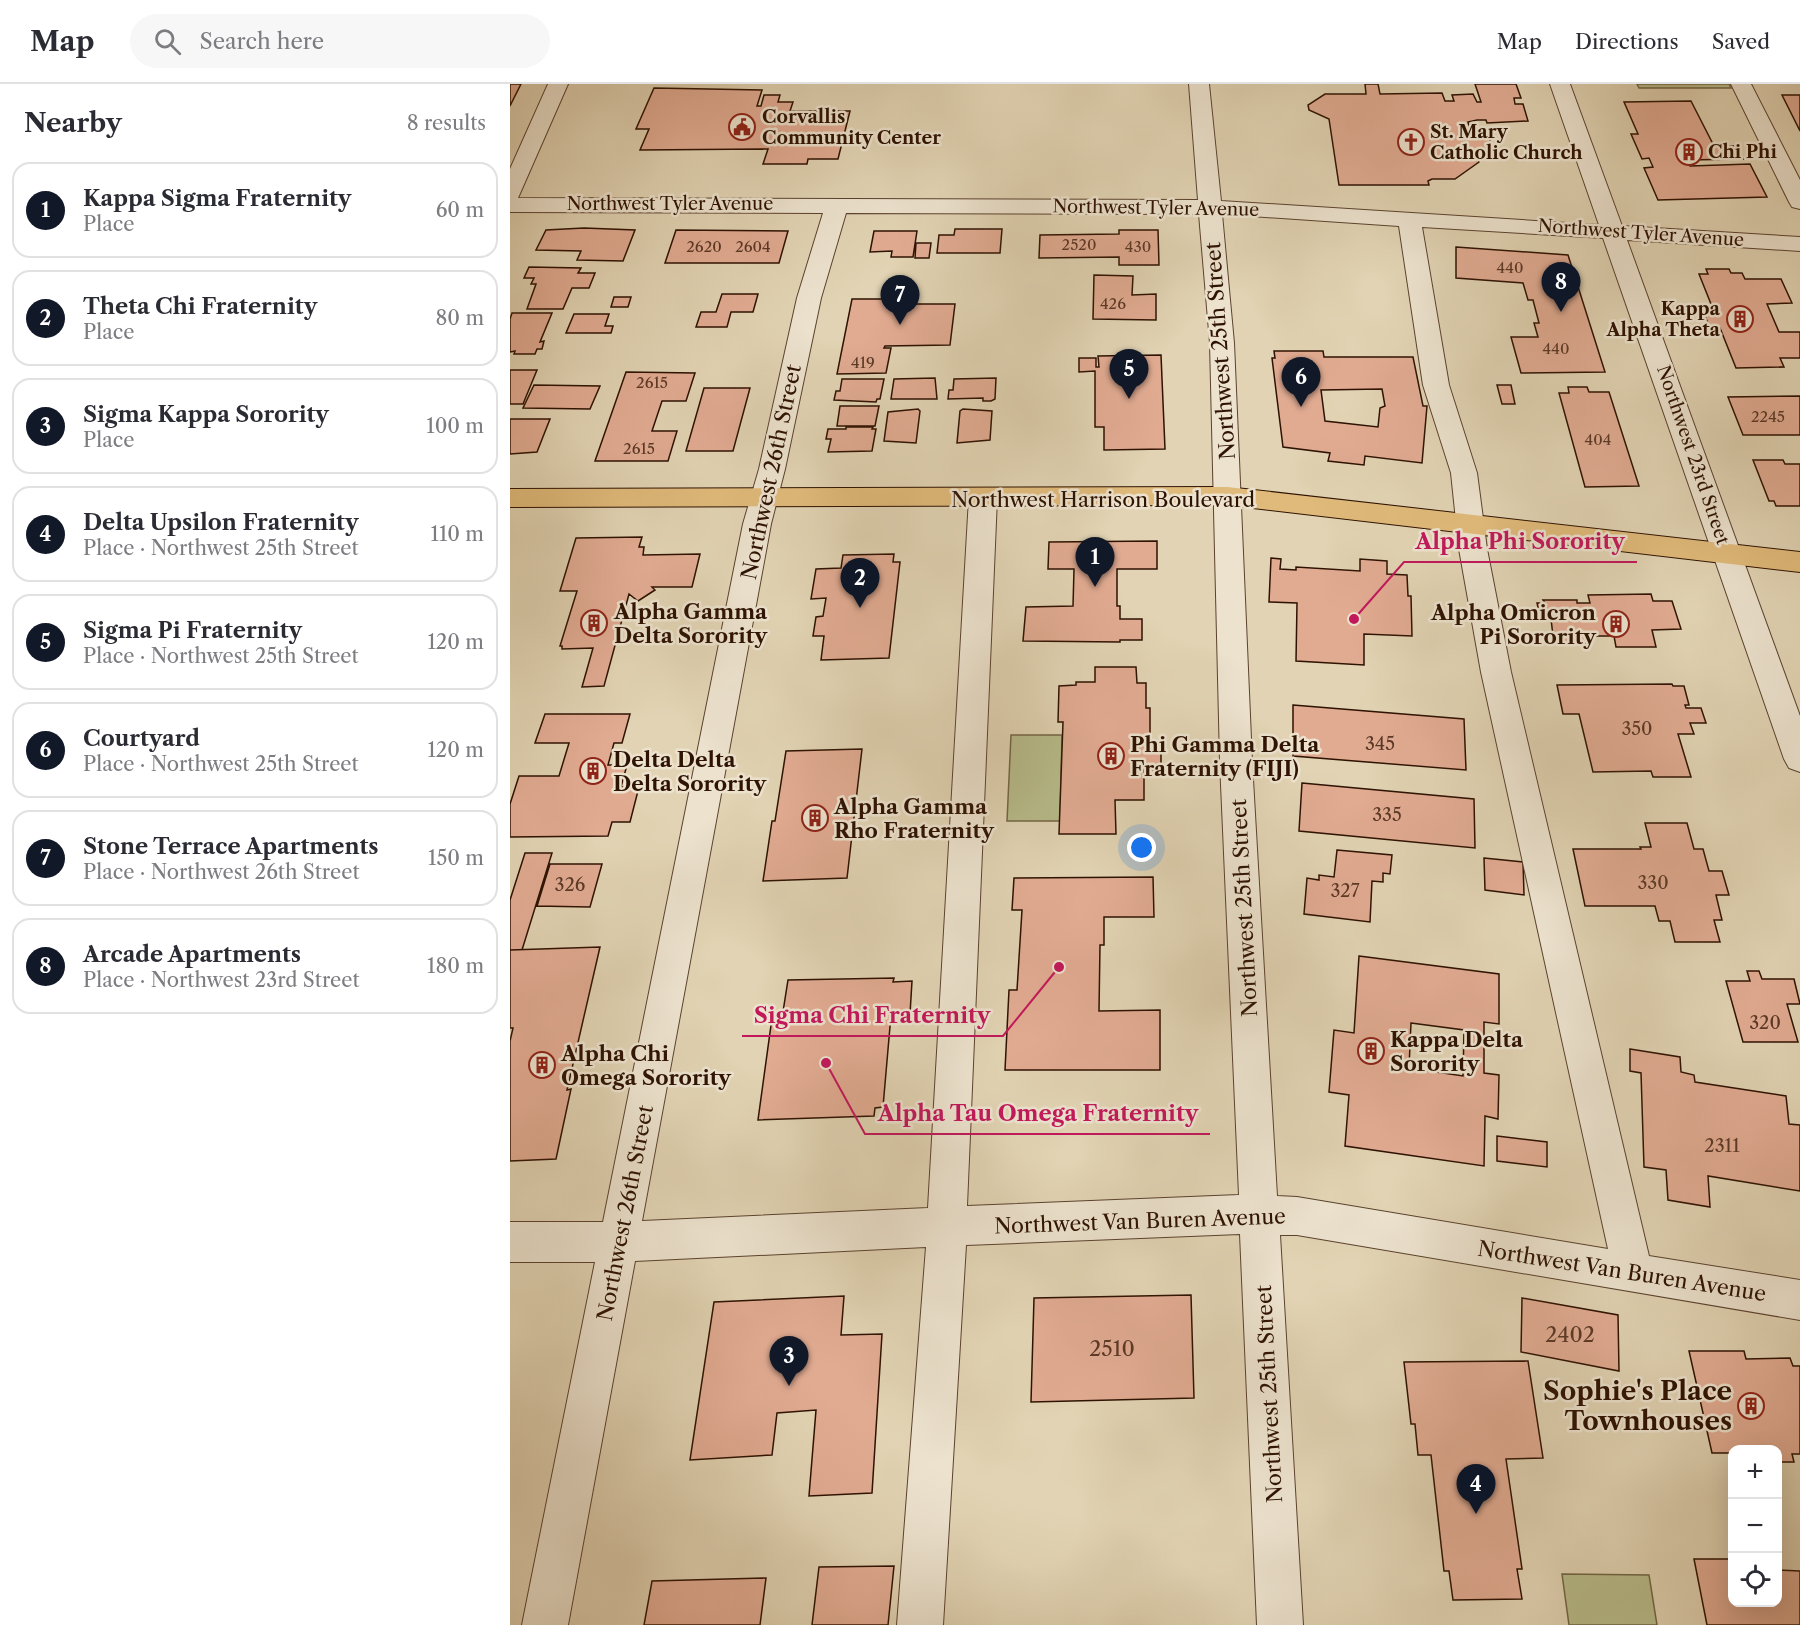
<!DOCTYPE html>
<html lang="en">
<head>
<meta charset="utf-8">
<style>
  :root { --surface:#fff; --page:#f7f7f7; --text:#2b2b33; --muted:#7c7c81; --line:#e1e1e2; --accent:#111827 }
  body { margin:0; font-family:"Libre Caslon Text",serif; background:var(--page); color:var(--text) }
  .controls { position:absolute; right:18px; bottom:18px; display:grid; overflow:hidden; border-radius:12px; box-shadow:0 6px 24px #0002 }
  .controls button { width:54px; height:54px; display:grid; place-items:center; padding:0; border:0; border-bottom:2px solid var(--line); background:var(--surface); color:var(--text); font:30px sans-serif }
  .you { position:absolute; left:632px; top:764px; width:21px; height:21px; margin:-15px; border:4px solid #fff; border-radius:50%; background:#1a73e8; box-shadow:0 0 0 9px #1a73e833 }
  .badge { display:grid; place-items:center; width:39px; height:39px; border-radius:50%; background:var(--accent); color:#fff; font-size:20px; font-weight:700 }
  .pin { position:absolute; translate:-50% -50px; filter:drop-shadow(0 2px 3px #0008) }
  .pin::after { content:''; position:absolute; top:32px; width:21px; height:18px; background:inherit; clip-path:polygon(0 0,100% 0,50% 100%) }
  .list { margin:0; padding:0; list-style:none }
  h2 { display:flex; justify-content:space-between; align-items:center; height:78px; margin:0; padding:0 24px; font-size:26px }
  h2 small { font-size:20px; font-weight:400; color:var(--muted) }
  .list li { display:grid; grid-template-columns:39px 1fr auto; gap:18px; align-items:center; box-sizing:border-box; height:96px; margin:0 12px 12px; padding:0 12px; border:2px solid var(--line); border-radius:18px }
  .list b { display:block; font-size:22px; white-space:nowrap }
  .list p { margin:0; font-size:20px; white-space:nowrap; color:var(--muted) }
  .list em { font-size:20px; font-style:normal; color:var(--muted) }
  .icon { flex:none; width:33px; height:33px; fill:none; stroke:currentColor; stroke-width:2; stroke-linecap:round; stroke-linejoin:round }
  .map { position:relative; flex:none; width:1290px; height:1541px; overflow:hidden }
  header { display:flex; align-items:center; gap:36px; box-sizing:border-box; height:84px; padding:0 30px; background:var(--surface); border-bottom:2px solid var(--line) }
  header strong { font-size:28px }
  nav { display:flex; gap:33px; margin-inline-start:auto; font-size:21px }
  .search { width:420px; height:54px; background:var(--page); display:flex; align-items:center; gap:15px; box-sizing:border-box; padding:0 21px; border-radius:33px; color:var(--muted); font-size:22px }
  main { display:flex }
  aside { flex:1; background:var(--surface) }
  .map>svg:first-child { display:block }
</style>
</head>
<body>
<header>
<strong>Map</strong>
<div class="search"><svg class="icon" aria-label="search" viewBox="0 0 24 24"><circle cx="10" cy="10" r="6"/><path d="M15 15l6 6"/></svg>Search here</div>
<nav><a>Map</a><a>Directions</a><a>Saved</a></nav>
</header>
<main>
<aside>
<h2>Nearby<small>8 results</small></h2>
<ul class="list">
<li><span class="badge">1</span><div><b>Kappa Sigma Fraternity</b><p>Place</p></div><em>60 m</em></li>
<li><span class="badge">2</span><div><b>Theta Chi Fraternity</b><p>Place</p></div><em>80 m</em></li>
<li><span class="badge">3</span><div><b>Sigma Kappa Sorority</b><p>Place</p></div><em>100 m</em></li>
<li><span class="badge">4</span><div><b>Delta Upsilon Fraternity</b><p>Place · Northwest 25th Street</p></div><em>110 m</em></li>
<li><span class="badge">5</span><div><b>Sigma Pi Fraternity</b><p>Place · Northwest 25th Street</p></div><em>120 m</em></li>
<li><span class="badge">6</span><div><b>Courtyard</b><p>Place · Northwest 25th Street</p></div><em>120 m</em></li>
<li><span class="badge">7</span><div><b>Stone Terrace Apartments</b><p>Place · Northwest 26th Street</p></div><em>150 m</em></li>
<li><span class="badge">8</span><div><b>Arcade Apartments</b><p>Place · Northwest 23rd Street</p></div><em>180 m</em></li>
</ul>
</aside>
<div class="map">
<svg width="1290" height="1541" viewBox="0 0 1290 1541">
  <rect width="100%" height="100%" fill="#e1d3b3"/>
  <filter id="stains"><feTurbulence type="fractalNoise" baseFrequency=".00333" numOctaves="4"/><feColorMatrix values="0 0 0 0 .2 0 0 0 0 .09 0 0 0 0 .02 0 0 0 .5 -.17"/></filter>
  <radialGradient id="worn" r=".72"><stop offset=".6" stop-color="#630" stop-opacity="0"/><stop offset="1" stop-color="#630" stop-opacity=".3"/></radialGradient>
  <path fill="#b7bb8a" stroke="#726646" stroke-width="1.5" d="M1127 0H1219L1221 4H1129Z
    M501 651H552L550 737H497Z
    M1052 1490 1139 1491 1147 1541H1059Z"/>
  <path fill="#e1ab92" stroke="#2e1202" stroke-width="1.5" fill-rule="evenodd" d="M0 0H11L0 22Z
    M855 0H868L870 10 932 9 935 17H944L942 11 963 10 967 18H971L965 0H1006L1011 14H1004L1005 20H1013L1018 37 977 39 976 36H967L958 38 960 46 978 48 983 68H966L969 78 945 95H922L918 97 919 101H829L819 35 799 26 798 21 815 10H856Z
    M144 4 252 6 247 22H251L254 11H270L268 18H283L280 27H340L328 75H298L297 80H253L258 65 130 66 139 45H126Z
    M1272 11H1290V47Z
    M1181 17 1204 62H1226L1233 75 1177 76 1180 82 1240 80 1257 113 1148 116 1134 84 1143 83 1139 74 1132 75 1121 50H1128L1114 18Z
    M74 144 125 146 113 177 67 176 71 167 26 166 36 146Z
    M445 145H492L490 169H427L429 151H444Z
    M166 146 278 147 269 179H155Z
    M609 146H648L649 181H609V173L529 174 530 151 609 150Z
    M364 147H407L403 173H381L382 167 360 168Z
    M406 159H421L419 174H405Z
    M946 163 1058 171 1095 288 1011 289 1001 253H1028L1024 239H1029L1023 216H1018L1013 199 946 194Z
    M19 183 71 184 68 189H85L79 204H62L53 225H17L26 200H21L24 194H14Z
    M1196 185H1219L1221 189H1232L1235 195H1271L1282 219 1257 220 1269 248H1290V274H1270L1274 283 1226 284 1210 244H1200L1192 225H1203L1189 190H1198Z
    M584 191 623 192 622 211 646 210V236L583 235Z
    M212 210H248L243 228H221L217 243H186L191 228H206Z
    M104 213H121L118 223H101Z
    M342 215H382L381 220H445L440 261 375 262 374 264H381L376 289 327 290Z
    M2 229H42L30 258 34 257 32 265H27L25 270H4L5 267 0 268V235Z
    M64 230H99L95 242H103L101 249H56Z
    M764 267H813L814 273H903L913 322H917L912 379 855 372 854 381 818 377 820 369 773 363 762 274H765ZM872 305 875 322 870 324 868 343 815 337 811 306Z
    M651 271 655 365 594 366V343H585V287L569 288V274H586V283H589L588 272Z
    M0 286H27L13 320H0Z
    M116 288 185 289 176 317H152L142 347H167L158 377H85Z
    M425 294 427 315H381L384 295Z
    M486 294 485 315 481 317H473V314L438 315 439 306H443L444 295Z
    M332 295H374L370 315H367L366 318 324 316 326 307H330Z
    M24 301 90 302 80 325 13 324Z
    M987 301H1001L1005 320H992Z
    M1058 303H1077L1079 308H1099L1129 402 1075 403 1049 309H1059Z
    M194 304H240L223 367H176Z
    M1290 312V351H1233L1218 313Z
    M330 322H369L365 342H327Z
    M408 325 410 327 406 359 374 357 378 328Z
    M453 325 482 327 480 356 447 359 450 327Z
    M0 335H40L27 368 0 370Z
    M336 343H363L362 345H366L362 367 318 368 321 355H316L318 345H336Z
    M1243 376H1273L1275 380H1290V422H1266L1264 417H1259Z
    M132 453 129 463H134L133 471 190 470 182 503H142L145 506 128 517 119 510 94 602 72 603 83 564 52 565V562H50L67 507H50L66 454Z
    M647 457V485H607V522H610V535H632V556H610V558L513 557 516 523 563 522 564 485H538L539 458Z
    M384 470 383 478H390L379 574 311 576 314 552H303L306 533 313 532 316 514 301 515 306 485 331 484 333 471Z
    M761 474 771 475 770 485 786 486V483L850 487V475L877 477V490L897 491 898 512H901L902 552 854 550V581L786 577 787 519 759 518Z
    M1141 510 1143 517H1162L1171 545 1142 546 1146 563H1106L1104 552H1075L1077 560H1044L1041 535 1037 532H1030L1027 519H1035L1033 516H1067V519H1080L1078 511Z
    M585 583H626L627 599H636V624H640V659H651V686H634V716H605L606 750H549L553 638H548L549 602 566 601V598H585Z
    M1162 600 1163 602H1174L1179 621H1175L1176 624H1191L1196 639H1180L1184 650H1168L1181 693H1143L1141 687 1083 688 1069 630H1053L1047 601Z
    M783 621 954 635 956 686 783 672Z
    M35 630H120L112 659H104L98 681H117L111 703H129L120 738H102L98 752 0 753V720L9 692H49L59 659H25Z
    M352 665 337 794 253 797 262 737H265L276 667Z
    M792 699 964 715 965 764 789 747Z
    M1135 739H1177L1184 765H1193L1199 787H1212L1219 811H1206L1212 836H1204L1210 858H1165L1160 837H1149L1145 822H1075L1063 765H1131L1130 763H1141Z
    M827 766 882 771 880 790 873 789V798L862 797 860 838 794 830 797 794 809 796V791L824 793Z
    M15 769H42L12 866H0V816Z
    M974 774 1013 778 1014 811 975 806Z
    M40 780H92L80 823 27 822Z
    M643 793 644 833H594V861H590L589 927 650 926V986H495L499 906H507L512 826H502L504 794Z
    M90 863 57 1006 61 1005 46 1075 0 1077V957L3 944H0V866Z
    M849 872 989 890V940L974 938V989L989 991 988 1035 975 1032 974 1082 835 1062 839 1011 819 1008 824 946 844 949ZM901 939 954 946 953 992 899 984Z
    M1237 887H1249L1252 895H1284L1290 920H1277L1288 958H1233L1216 897H1240Z
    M384 894 383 898 402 897 400 930 381 931 373 1023 365 1024 364 1032 248 1036 262 934H272L278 896Z
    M1120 965 1170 973 1171 988 1184 991 1185 998 1276 1012 1279 1040 1290 1041V1107L1198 1092 1200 1123 1158 1116 1156 1086 1134 1083 1131 989 1120 987Z
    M987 1052 1037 1058V1083L987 1077Z
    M681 1211 684 1314 521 1318 524 1214Z
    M334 1212 331 1251 372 1250 362 1409 299 1412 306 1326 267 1329 262 1371 180 1376 204 1218Z
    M1012 1214 1108 1231 1109 1287 1011 1268Z
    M1179 1267H1234L1236 1275 1280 1274 1283 1282H1290V1370H1282L1284 1378H1268V1366H1247L1246 1362H1232L1233 1366H1222V1369H1202Z
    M1018 1277 1033 1374 996 1375 1012 1485H1007L1012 1515 943 1516 939 1487H934L921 1371H908L905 1340H901L894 1278Z
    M1184 1475H1222V1518H1268V1486L1290 1487V1541H1197Z
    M384 1482 378 1541H302L309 1483Z
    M256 1494 250 1541H134L142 1497Z"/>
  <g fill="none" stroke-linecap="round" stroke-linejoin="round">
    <defs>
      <path id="minor" d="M38 0H58L8 114 688 116 679 0H699L711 117 1089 141 1040 0H1060L1112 142 1290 153V167L1117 156 1290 632V688L1279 684 1274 675 1093 154 912 143 939 301 967 389 977 465 1001 588 1139 1172 1290 1196V1236L787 1151H770L793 1541H747L730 1150 456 1161 433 1541H387L416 1163 125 1177 58 1541H12L85 1178H0V1138H93L233 440 249 385 287 214 313 129 0 128V85ZM336 129 689 130 700 259 710 678 729 1111 457 1122 487 414 483 407 473 405 463 407 459 414 418 1124 132 1137 261 440 275 385 311 214ZM712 130 889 142 913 301 941 389 949 465 971 588 1098 1165 787 1113 767 1112 742 678 724 259Z
        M1221 0H1241L1290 96V125L1282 123 1279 118Z"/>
      <path id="major" d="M717 403 1290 468V488L717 421 0 423V405Z"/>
    </defs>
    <use href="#minor" stroke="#5b422e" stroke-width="2"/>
    <use href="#major" stroke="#2e1202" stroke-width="2"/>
    <use href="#minor" fill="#ece2ce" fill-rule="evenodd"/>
    <use href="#major" fill="#e0ba7a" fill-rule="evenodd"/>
  </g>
  <defs>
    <symbol id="civic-ring" viewBox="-11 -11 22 22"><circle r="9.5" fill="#ece2ce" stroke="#8f2418" stroke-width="1.5"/><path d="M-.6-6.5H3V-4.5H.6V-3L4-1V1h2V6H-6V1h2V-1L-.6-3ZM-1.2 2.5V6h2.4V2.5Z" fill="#8f2418"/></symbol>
    <symbol id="church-ring" viewBox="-11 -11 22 22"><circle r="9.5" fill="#ece2ce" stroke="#8f2418" stroke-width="1.5"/><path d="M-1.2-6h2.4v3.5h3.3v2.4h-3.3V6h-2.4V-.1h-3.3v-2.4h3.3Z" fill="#8f2418"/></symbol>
    <symbol id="building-ring" viewBox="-11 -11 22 22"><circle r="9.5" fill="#ece2ce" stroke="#8f2418" stroke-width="1.5"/><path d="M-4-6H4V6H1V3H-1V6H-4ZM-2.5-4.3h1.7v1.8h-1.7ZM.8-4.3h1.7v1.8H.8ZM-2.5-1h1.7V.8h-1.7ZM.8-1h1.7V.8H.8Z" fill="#8f2418"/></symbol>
  </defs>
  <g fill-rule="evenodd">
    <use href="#civic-ring" x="217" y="28" width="30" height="30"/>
    <use href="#church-ring" x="886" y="43" width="30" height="30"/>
    <use href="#building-ring" x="1164" y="53" width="30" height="30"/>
    <use href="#building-ring" x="1215" y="220" width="30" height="30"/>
    <use href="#building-ring" x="69" y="524" width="30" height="30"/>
    <use href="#building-ring" x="1091" y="525" width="30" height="30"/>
    <use href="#building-ring" x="586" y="657" width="30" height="30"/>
    <use href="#building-ring" x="68" y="672" width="30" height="30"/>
    <use href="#building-ring" x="290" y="719" width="30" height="30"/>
    <use href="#building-ring" x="846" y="952" width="30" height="30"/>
    <use href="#building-ring" x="17" y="966" width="30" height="30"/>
    <use href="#building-ring" x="1226" y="1307" width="30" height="30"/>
  </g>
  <g text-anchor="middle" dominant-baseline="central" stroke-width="5" stroke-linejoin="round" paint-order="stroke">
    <g font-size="15" fill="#5b3826">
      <text x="569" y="160">2520</text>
      <text x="194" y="162">2620</text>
      <text x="243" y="162">2604</text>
      <text x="628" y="162">430</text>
      <text x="1000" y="183">440</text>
      <text x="603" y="219">426</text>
      <text x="1046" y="264">440</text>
      <text x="353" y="278">419</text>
      <text x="142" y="298">2615</text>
      <text x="1258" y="332">2245</text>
      <text x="1088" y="355">404</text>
      <text x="129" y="364">2615</text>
    </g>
    <g font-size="18" font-weight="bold" fill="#2e1202" stroke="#ece2ce" text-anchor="start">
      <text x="252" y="33">Corvallis<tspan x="252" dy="21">Community Center</tspan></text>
      <text x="920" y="48">St. Mary<tspan x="920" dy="21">Catholic Church</tspan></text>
      <text x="1198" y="68">Chi Phi</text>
      <text x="1210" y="225" text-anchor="end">Kappa<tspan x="1210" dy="21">Alpha Theta</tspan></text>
    </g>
    <g font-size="18" fill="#2e1202" stroke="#ece2ce">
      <text x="160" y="120">Northwest Tyler Avenue</text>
      <text transform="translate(646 124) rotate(1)">Northwest Tyler Avenue</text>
      <text transform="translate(1131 149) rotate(4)">Northwest Tyler Avenue</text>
      <text transform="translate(1183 371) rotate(71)">Northwest 23rd Street</text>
    </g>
    <g font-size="18" fill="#5b3826">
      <text x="1127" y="645">350</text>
      <text x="870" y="660">345</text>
      <text x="877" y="731">335</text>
      <text x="1143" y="799">330</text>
      <text x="60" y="801">326</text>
      <text x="835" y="807">327</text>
      <text x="1255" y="939">320</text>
      <text x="1212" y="1062">2311</text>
    </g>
    <g font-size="21" fill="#2e1202" stroke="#ece2ce">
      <text transform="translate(710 267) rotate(-94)">Northwest 25th Street</text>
      <text transform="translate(261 388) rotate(-78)">Northwest 26th Street</text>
      <text x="593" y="415">Northwest Harrison Boulevard</text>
      <text transform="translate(734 824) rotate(-93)">Northwest 25th Street</text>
      <text transform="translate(115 1129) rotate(-79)">Northwest 26th Street</text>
      <text transform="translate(630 1137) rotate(-2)">Northwest Van Buren Avenue</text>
      <text transform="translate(1112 1187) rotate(9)">Northwest Van Buren Avenue</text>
      <text transform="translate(759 1310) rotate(-93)">Northwest 25th Street</text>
    </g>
    <g font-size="21" font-weight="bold" fill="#2e1202" stroke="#ece2ce" text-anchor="start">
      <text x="104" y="527">Alpha Gamma<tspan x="104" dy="24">Delta Sorority</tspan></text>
      <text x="1086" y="528" text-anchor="end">Alpha Omicron<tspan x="1086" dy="24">Pi Sorority</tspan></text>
      <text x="620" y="660">Phi Gamma Delta<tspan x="620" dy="24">Fraternity (FIJI)</tspan></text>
      <text x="103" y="675">Delta Delta<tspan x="103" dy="24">Delta Sorority</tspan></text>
      <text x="324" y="722">Alpha Gamma<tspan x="324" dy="24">Rho Fraternity</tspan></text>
      <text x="880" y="955">Kappa Delta<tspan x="880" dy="24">Sorority</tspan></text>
      <text x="51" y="969">Alpha Chi<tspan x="51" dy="24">Omega Sorority</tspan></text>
    </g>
    <g font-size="21" fill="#5b3826">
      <text x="1060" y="1250">2402</text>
      <text x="602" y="1264">2510</text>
    </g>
    <g font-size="26" font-weight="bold" fill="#2e1202" stroke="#ece2ce" text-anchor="end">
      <text x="1222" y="1307">Sophie's Place<tspan x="1222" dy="30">Townhouses</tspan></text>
    </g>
  </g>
  <path fill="none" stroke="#c2185b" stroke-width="2" d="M844 535L894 478H1127M549 883L493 952H232M316 979L355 1050H700"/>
  <g fill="#c2185b" stroke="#ece2ce" stroke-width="2">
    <circle cx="844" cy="535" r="6"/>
    <circle cx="549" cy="883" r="6"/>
    <circle cx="316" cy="979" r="6"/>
  </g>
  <g font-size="22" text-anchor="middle" font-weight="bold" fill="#c2185b" stroke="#ece2ce" stroke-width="5" stroke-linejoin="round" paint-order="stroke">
    <text x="1010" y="465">Alpha Phi Sorority</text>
    <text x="362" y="939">Sigma Chi Fraternity</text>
    <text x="528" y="1037">Alpha Tau Omega Fraternity</text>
  </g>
  <rect width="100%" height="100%" filter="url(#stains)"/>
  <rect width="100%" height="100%" fill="url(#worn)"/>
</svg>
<div class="controls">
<button>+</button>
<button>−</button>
<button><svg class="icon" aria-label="locate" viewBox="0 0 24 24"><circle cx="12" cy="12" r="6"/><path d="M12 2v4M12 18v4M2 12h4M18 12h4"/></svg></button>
</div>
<div class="you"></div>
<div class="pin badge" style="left:585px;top:503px">1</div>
<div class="pin badge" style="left:350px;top:524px">2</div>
<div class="pin badge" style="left:279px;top:1302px">3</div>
<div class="pin badge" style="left:966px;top:1430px">4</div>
<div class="pin badge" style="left:619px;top:315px">5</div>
<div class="pin badge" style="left:791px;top:323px">6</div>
<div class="pin badge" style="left:390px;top:241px">7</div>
<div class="pin badge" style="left:1051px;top:228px">8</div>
</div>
</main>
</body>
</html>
